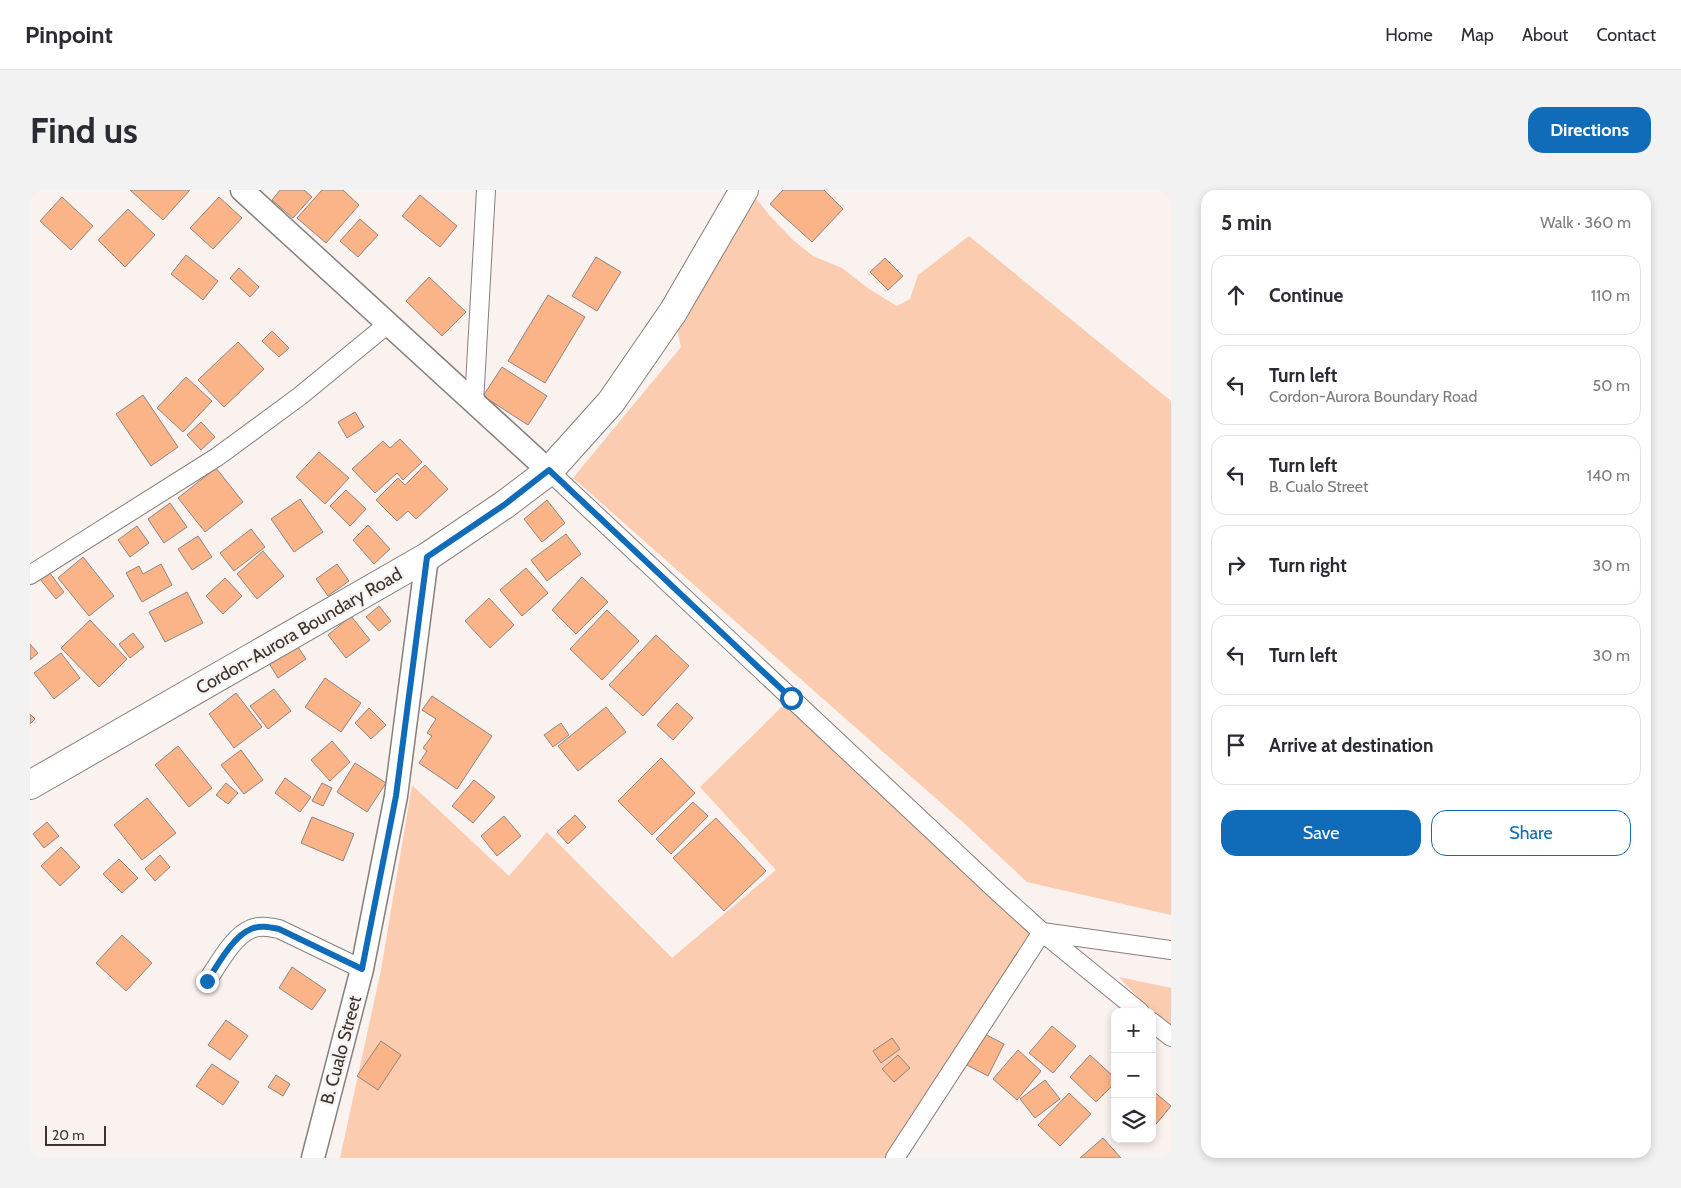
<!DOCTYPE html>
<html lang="en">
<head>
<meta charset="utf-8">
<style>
  :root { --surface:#fff; --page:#f2f2f3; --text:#2b2b33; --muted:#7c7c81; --line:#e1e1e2; --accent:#106cb9 }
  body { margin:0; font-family:Cabin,sans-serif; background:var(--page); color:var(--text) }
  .controls { position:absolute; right:15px; bottom:15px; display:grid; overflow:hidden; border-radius:10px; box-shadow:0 2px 8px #0003 }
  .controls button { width:45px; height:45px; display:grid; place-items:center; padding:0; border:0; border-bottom:1px solid var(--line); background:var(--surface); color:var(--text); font:25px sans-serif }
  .scale { position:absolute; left:15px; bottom:12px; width:61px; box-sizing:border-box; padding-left:5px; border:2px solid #383533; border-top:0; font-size:14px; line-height:18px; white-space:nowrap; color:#383533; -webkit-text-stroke:4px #f9f2ee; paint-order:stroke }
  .stop { position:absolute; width:15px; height:15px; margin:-11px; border:4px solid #106cb9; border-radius:50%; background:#fff }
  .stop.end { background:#106cb9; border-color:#fff; box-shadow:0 1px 5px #0008 }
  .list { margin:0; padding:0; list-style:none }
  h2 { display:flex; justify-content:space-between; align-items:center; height:65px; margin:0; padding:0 20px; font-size:21px }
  h2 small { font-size:16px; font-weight:400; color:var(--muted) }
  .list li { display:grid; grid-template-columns:32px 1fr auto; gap:15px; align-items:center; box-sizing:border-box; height:80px; margin:0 10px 10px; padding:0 10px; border:1px solid var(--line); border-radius:15px }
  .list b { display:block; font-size:19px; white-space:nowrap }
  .list p { margin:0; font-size:16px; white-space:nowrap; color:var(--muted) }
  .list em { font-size:16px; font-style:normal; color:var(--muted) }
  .actions { display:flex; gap:10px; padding:15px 20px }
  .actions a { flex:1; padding:11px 0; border:1px solid var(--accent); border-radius:15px; text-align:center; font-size:18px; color:var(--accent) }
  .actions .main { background:var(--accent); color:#fff }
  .icon { flex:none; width:28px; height:28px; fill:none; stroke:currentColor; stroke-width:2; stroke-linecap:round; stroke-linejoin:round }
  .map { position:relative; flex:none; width:1141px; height:968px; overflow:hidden; border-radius:15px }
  header { display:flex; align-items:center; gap:30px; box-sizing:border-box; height:70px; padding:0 25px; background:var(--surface); border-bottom:1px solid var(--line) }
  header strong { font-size:24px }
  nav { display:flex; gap:28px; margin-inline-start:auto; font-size:18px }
  .intro { display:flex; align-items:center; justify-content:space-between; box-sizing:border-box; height:120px; padding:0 30px }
  h1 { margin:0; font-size:35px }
  .button { padding:12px 22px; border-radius:15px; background:var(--accent); color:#fff; font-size:18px; font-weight:700 }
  main { display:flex; gap:30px; padding:0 30px }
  aside { flex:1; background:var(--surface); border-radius:15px; box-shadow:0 2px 8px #0003 }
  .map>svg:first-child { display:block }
</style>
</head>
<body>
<header>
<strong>Pinpoint</strong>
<nav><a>Home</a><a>Map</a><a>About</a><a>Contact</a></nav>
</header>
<div class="intro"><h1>Find us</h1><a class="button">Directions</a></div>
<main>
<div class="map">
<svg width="1141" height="968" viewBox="0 0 1141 968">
  <rect width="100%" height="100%" fill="#f9f2ee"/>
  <path fill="#fbccaf" d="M719 0 740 26 763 50 783 66 812 78 839 99 867 116 880 109 888 85 939 46 1141 211V725L997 692 936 635 543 288 651 157 643 122Z
    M761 508 1012 742 865 968H310L351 780 382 595 479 686 517 642 642 768 746 680 670 597Z
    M1089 787 1141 798V843Z"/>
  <path fill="#fab488" stroke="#8d8683" d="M100 0H160L133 30Z
    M250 0H274L282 7 263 28 242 10Z
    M292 0H313L329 15 296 53 267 28Z
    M753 0H794L813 19 782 52 740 14Z
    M390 5 427 36 410 57 372 26Z
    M32 7 63 36 41 60 10 31Z
    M189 7 212 28 183 59 160 38Z
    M98 19 125 45 95 77 68 50Z
    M330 29 348 45 328 67 310 51Z
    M156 65 188 91 173 110 141 84Z
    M566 67 591 82 567 121 542 106Z
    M855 68 873 86 858 100 840 82Z
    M209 78 229 97 220 107 200 88Z
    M399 87 436 122 412 146 376 111Z
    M518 105 555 127 515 193 478 171Z
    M242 141 259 158 249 167 232 151Z
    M208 152 234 179 194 217 168 190Z
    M472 177 517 206 498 235 453 206Z
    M156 187 182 211 153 242 127 218Z
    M113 205 148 257 121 276 86 224Z
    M325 222 334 237 317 248 308 232Z
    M171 232 185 247 171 260 157 245Z
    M370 249 392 272 373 290 367 283 345 303 322 279 353 251 360 258Z
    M289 262 319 288 295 314 266 287Z
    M395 275 418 299 386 329 378 321 367 331 346 310 368 288 375 295Z
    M186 278 213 312 175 342 148 308Z
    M316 300 336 319 320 336 300 316Z
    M270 309 293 342 264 362 241 329Z
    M517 310 535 333 512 352 494 329Z
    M140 313 157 337 134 353 118 329Z
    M338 335 360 359 344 374 323 350Z
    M107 336 119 353 100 367 88 350Z
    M221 339 235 357 204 381 190 363Z
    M536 344 551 364 517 391 501 370Z
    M168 346 182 367 162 380 148 359Z
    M233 361 254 386 227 409 207 384Z
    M53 367 84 406 59 426 28 388Z
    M131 374 142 395 112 412 96 383 109 376 113 384Z
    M307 374 319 391 298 406 286 389Z
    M496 378 518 403 492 426 470 400Z
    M19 382 34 402 26 409 10 389Z
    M552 387 578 412 546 444 522 420Z
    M195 388 212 406 193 424 176 406Z
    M157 402 173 433 135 452 119 422Z
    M459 408 484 435 460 458 435 431Z
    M349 416 361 431 349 441 336 427Z
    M577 420 609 451 572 490 540 459Z
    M321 426 340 450 316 468 298 445Z
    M60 430 97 469 69 497 31 458Z
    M103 443 114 457 100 468 89 454Z
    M626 445 659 476 613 526 579 495Z
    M0 454 8 463 0 470Z
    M266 454 276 469 248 488 239 473Z
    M31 463 50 488 24 509 4 483Z
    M295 488 331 513 311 542 275 517Z
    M244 499 261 521 238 539 220 516Z
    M206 503 232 537 204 558 179 524Z
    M402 506 462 546 427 599 389 573 397 561 393 558 402 546 397 543 406 529 392 520Z
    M647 513 663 528 643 550 627 535Z
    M576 517 596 542 548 581 528 556Z
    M339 518 356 535 341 549 325 533Z
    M0 524 5 529 0 534Z
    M531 533 539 545 523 557 514 545Z
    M302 551 320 572 300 591 281 570Z
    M148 556 182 598 159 617 125 575Z
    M211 560 233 590 214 604 191 575Z
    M631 568 665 603 622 645 588 611Z
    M325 573 356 593 337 622 307 602Z
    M255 588 281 607 270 622 245 603Z
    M444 590 465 607 443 633 422 616Z
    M196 593 208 603 198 614 186 605Z
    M292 593 302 598 293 616 282 611Z
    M117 608 146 643 112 670 84 635Z
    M663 612 678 626 641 664 626 649Z
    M545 625 556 637 538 654 527 642Z
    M474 626 491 646 467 666 451 646Z
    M282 627 324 644 313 671 271 653Z
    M686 628 736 681 694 721 643 668Z
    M17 632 29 646 14 658 3 644Z
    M31 657 50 677 30 696 11 676Z
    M130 665 140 677 125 691 115 679Z
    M89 669 108 688 92 703 73 684Z
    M92 745 122 773 96 801 66 773Z
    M262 777 296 800 282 820 249 798Z
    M196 830 218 846 200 870 178 855Z
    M1022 836 1046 856 1023 883 999 863Z
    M951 842 974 854 958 886 935 874Z
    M862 848 870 859 851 873 843 861Z
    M351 851 371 865 348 900 327 886Z
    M988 860 1011 881 987 910 963 889Z
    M868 865 880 878 864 892 852 879Z
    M1060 865 1085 888V893L1066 912 1040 887Z
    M182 874 209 892 193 915 166 896Z
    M246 885 260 894 253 906 238 897Z
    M1015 890 1030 909 1005 928 990 909Z
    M1122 900 1141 916 1122 939Z
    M1039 903 1061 924 1030 956 1008 935Z
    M1073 948 1091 968H1050Z"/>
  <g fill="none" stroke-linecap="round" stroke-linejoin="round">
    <defs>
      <path id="minor" d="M444 213 456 0
        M519 281 970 704 1012 742 1110 822
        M0 385 187 267 270 206 359 133
        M177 791C188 775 203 746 221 739 230 735 239 737 249 739L332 779
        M1122 832 1141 847
        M865 968 1012 742 1141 760"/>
      <path id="tertiary" d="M212 0 519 281
        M283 968 332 779 366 606 397 367"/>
      <path id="primary" d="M0 595 397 367 474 315 519 281 581 212 643 122 714 0"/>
    </defs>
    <use href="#minor" stroke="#867f7b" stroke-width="20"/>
    <use href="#tertiary" stroke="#867f7b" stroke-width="25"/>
    <use href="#primary" stroke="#867f7b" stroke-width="30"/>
    <use href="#minor" stroke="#fff" stroke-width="18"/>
    <use href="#tertiary" stroke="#fff" stroke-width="22"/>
    <use href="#primary" stroke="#fff" stroke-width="28"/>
  </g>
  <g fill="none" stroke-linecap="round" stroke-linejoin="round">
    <path stroke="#106cb9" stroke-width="6" d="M177 791C188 775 203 746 221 739 230 735 239 737 249 739L332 779 366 606 397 367 474 315 519 280 761 508"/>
  </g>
  <g text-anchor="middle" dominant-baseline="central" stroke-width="4.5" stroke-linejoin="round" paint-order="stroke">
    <g font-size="18" fill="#383533" stroke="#f9f2ee">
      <text transform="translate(269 441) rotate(-30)">Cordon-Aurora Boundary Road</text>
      <text transform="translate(311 860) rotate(-75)">B. Cualo Street</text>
    </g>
  </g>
</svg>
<div class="controls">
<button>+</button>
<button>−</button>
<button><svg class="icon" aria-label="layers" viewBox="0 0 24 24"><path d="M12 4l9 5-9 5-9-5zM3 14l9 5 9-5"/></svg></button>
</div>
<div class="scale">20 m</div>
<div class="stop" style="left:761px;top:508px"></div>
<div class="stop end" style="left:177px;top:791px"></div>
</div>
<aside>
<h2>5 min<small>Walk · 360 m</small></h2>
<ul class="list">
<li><svg class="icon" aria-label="ahead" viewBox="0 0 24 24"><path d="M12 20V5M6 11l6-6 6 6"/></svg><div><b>Continue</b></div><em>110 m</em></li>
<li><svg class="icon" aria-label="left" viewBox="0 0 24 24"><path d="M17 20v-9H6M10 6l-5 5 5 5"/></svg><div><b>Turn left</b><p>Cordon-Aurora Boundary Road</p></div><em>50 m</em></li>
<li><svg class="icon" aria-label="left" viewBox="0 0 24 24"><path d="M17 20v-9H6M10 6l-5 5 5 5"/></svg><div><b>Turn left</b><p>B. Cualo Street</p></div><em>140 m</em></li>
<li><svg class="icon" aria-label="right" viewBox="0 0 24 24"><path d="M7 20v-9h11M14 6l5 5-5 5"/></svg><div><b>Turn right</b></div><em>30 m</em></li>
<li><svg class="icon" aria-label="left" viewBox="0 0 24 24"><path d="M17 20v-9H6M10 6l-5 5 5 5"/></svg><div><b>Turn left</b></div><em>30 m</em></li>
<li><svg class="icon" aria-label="arrive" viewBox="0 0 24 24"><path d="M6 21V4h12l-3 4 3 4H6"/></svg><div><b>Arrive at destination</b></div></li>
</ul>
<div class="actions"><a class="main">Save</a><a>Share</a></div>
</aside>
</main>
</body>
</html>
